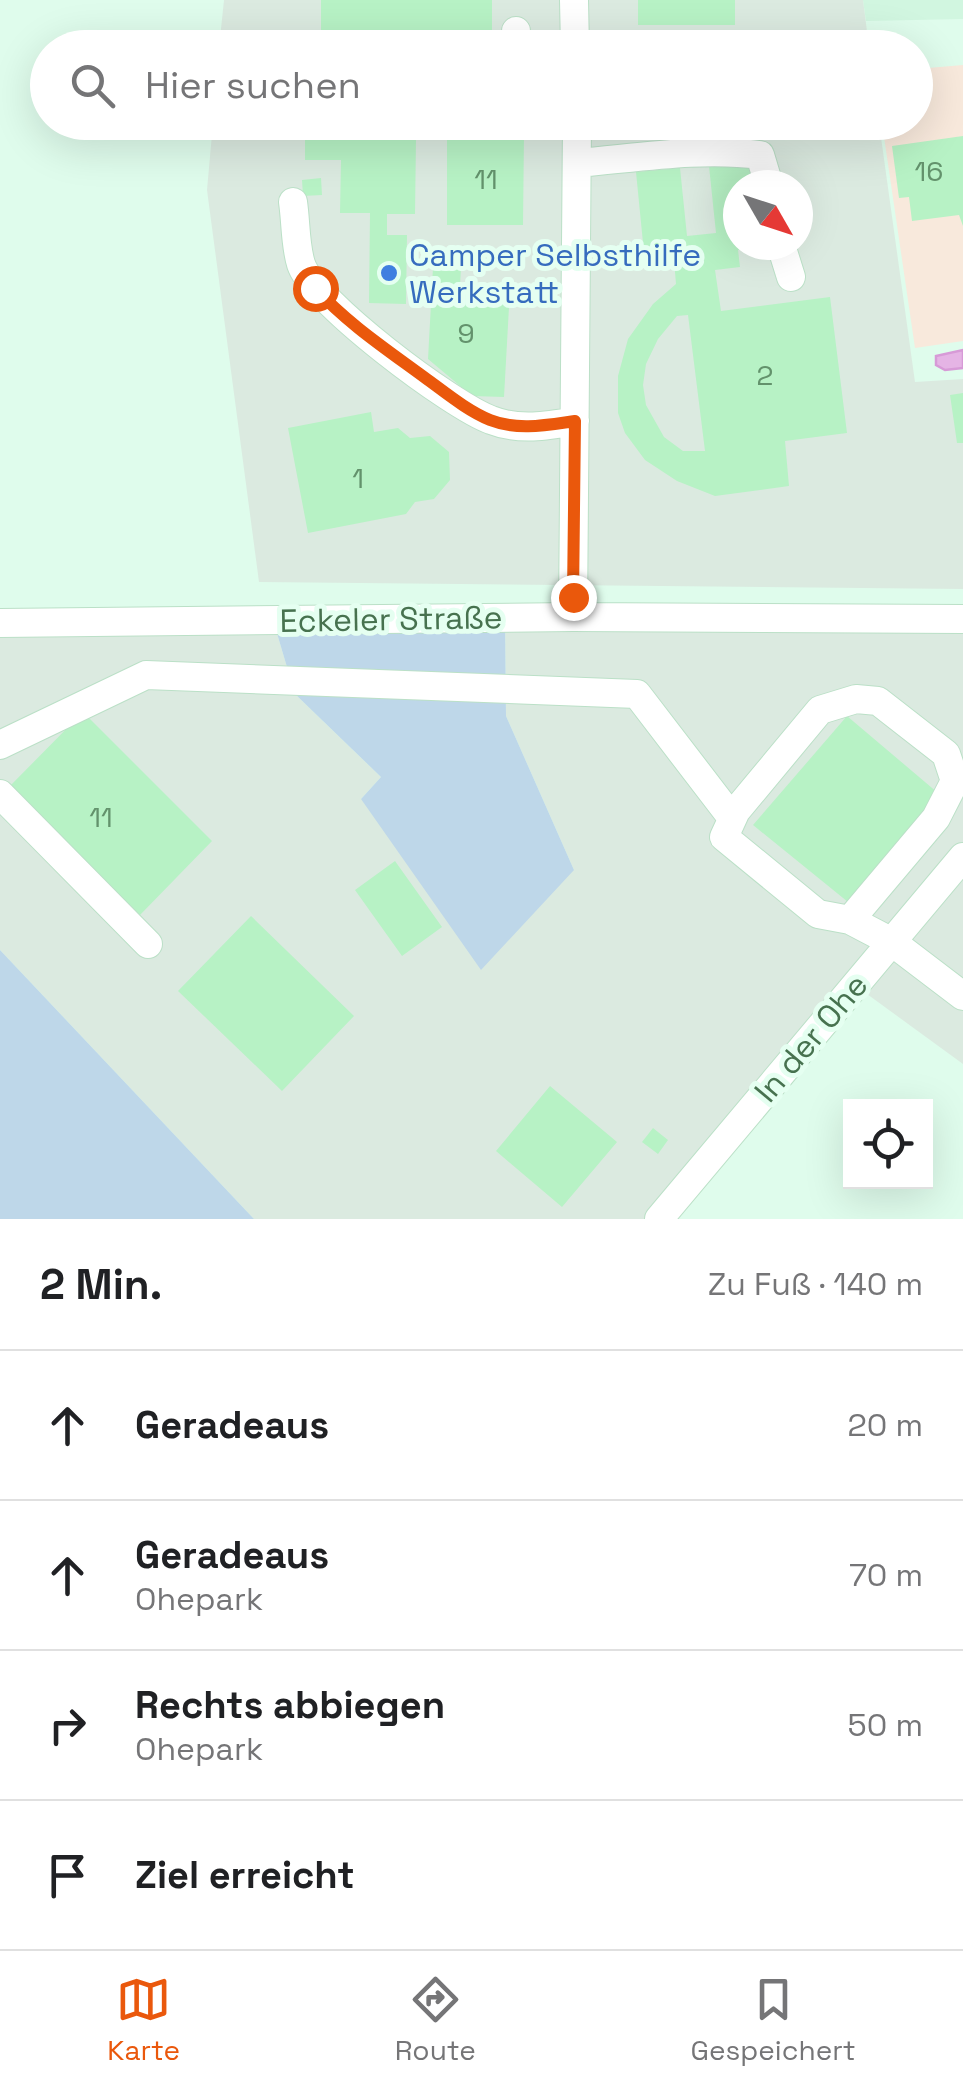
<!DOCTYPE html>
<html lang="de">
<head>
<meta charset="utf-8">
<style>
  :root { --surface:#fff; --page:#f6f6f6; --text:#202124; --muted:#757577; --line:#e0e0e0; --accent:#ea580c }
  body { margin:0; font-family:"Space Grotesk",sans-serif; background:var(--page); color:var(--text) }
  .controls { position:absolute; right:30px; bottom:30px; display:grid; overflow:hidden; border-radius:0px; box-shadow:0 10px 40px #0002 }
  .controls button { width:90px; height:90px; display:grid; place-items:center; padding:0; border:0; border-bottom:2px solid var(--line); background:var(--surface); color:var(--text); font:50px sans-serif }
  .compass { position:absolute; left:723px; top:170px; width:90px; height:90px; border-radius:50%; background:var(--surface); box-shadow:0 10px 40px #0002; rotate:129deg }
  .stop { position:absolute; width:30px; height:30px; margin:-22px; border:8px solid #ea580c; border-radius:50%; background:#fff }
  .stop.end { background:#ea580c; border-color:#fff; box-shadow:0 2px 10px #0008 }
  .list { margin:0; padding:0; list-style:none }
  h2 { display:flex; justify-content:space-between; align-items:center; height:130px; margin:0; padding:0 40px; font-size:42px }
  h2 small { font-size:32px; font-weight:400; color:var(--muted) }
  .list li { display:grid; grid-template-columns:65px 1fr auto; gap:30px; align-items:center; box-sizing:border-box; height:150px; padding:0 40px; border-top:2px solid var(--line) }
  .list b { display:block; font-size:38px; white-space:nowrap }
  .list p { margin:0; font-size:32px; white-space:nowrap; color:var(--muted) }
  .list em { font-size:32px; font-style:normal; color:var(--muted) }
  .icon { flex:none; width:55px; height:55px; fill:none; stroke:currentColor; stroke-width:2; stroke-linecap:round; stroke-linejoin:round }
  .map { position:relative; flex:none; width:963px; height:1219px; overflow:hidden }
  .search { position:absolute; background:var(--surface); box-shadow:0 10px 40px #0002; left:30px; right:30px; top:30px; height:110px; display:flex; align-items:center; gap:25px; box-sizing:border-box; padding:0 35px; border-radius:55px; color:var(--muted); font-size:38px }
  .sheet { height:730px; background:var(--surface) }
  nav { display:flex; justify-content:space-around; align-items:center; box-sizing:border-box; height:140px; border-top:2px solid var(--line); background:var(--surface); font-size:28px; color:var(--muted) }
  nav a { display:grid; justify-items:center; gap:5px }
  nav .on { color:var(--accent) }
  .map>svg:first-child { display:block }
</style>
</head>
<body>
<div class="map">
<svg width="963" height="1219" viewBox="0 0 963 1219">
  <rect width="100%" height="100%" fill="#dffcec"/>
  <path fill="#d1f6e0" d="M863 0H963V19L866 21Z"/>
  <path fill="#dbeae0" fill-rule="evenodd" d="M224 0H863L869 47 219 48Z
    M213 123H879L915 382 963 379V589L259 582 207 190ZM738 185H798V245H738Z
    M573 617 963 633V844L653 1219H254L0 950V623L273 620 295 694 381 777 361 799 574 870 506 716 505 618Z
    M963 863V1064L856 986Z"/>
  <path fill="#f8e9dc" d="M963 65V341L915 348 882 123 916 122V69Z"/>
  <path fill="#bed7e9" d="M505 618 506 716 574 870 481 970 361 799 381 777 295 694 273 620Z
    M0 950 254 1219H0Z"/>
  <path fill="#e5b4e5" stroke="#d79ad7" stroke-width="2.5" d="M963 350V368L945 370 936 365V356Z"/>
  <path fill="#b7f2c5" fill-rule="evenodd" d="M321 0H492V48H321Z
    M638 0H735V25H638Z
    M634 122H828V134H634Z
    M447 135H524L523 225H447Z
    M963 136V226L959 215 912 221 909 197 899 198 892 146Z
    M305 139H416L415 214H387V235H407L406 304 369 303 370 213H340L341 160H305Z
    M754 161 756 185H738V245H759V248L738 250 740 267 715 270 721 311 830 297 847 433 785 441 789 486 715 496 677 481 645 460 625 433 618 413V376L628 339 653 304 676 284 674 260 645 263 636 172 680 168 687 236 716 233 709 166ZM688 315 705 451H683L664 437 646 405 643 385 646 364 658 339 677 316Z
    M321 178 322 195 303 196 302 180Z
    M434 249 462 250 460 286 510 289 504 397 472 396 428 359Z
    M963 393V443H957L950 395Z
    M371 412 374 432 398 428 410 438 430 436 449 452 450 480 434 499 415 502 406 514 308 533 288 428Z
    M83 712 212 841 140 915 10 786Z
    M847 716 938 793 848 902 753 825Z
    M395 861 442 927 402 956 355 890Z
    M251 916 354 1016 282 1091 178 991Z
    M550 1086 617 1142 562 1207 496 1151Z
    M653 1128 668 1140 658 1154 642 1142Z"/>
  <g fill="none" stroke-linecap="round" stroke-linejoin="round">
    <defs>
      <path id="minor" d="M574 0 575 48
        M516 31V48
        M578 163C637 158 701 147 760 155L769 185
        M293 202C296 222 295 245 301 264 313 302 452 406 491 420 519 431 547 426 575 421
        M781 245 791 277
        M573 617 577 122
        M0 623 573 617 963 619
        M0 745 146 675 637 694 732 818
        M0 794 148 944
        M850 920 936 818 955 781 946 754 878 701 856 699 820 710 736 811 724 837 818 914 850 920 892 942 963 996
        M659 1219 963 857"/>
    </defs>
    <use href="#minor" stroke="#bbe0c7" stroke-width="30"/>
    <use href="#minor" stroke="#fff" stroke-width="28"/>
  </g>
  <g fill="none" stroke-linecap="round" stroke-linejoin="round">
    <path stroke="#ea580c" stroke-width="12" d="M315 288C347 323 386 349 424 377 445 392 466 410 490 420 518 431 547 425 575 421L573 597"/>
  </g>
  <circle fill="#3f7fe0" stroke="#e5fff1" stroke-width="4" cx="389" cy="273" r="10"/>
  <g text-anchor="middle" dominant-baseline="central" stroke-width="10" stroke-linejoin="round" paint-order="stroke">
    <g font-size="28" fill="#63926c">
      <text x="929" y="171">16</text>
      <text x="486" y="179">11</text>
      <text x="466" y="333">9</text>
      <text x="765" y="375">2</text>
      <text x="358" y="478">1</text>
      <text x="101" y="817">11</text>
    </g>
    <g font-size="32" fill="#366cbe" stroke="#e5fff1" text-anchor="start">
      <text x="409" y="255">Camper Selbsthilfe<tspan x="409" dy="37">Werkstatt</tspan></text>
    </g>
    <g font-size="32" fill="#47724f" stroke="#e5fff1">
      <text transform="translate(391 619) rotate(-1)">Eckeler Straße</text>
      <text transform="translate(811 1038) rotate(-50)">In der Ohe</text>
    </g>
  </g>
</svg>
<div class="controls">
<button><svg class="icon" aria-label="locate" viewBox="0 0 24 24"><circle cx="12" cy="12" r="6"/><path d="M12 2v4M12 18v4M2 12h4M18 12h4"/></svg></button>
</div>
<svg class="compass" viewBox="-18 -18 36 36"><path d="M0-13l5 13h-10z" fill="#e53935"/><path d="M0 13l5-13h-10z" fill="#757577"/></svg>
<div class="stop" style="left:315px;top:288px"></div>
<div class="stop end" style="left:573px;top:597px"></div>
<div class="search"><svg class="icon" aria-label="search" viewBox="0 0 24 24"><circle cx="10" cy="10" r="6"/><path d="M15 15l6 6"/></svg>Hier suchen</div>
</div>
<section class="sheet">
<h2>2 Min.<small>Zu Fuß · 140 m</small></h2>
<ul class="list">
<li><svg class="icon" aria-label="ahead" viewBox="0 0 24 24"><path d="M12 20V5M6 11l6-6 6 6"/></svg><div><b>Geradeaus</b></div><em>20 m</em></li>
<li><svg class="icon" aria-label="ahead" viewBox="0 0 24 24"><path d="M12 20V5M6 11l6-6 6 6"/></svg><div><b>Geradeaus</b><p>Ohepark</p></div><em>70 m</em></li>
<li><svg class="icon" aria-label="right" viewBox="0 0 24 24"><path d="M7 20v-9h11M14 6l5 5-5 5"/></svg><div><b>Rechts abbiegen</b><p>Ohepark</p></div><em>50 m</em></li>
<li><svg class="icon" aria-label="arrive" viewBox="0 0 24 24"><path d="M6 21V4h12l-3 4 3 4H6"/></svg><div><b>Ziel erreicht</b></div></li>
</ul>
</section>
<nav>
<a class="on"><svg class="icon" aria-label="map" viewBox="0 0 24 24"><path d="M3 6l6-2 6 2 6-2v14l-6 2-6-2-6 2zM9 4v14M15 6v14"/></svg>Karte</a>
<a><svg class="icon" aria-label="directions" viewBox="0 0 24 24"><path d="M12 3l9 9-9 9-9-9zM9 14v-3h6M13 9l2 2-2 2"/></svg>Route</a>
<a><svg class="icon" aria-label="saved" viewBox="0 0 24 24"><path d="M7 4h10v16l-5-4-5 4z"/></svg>Gespeichert</a>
</nav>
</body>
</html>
